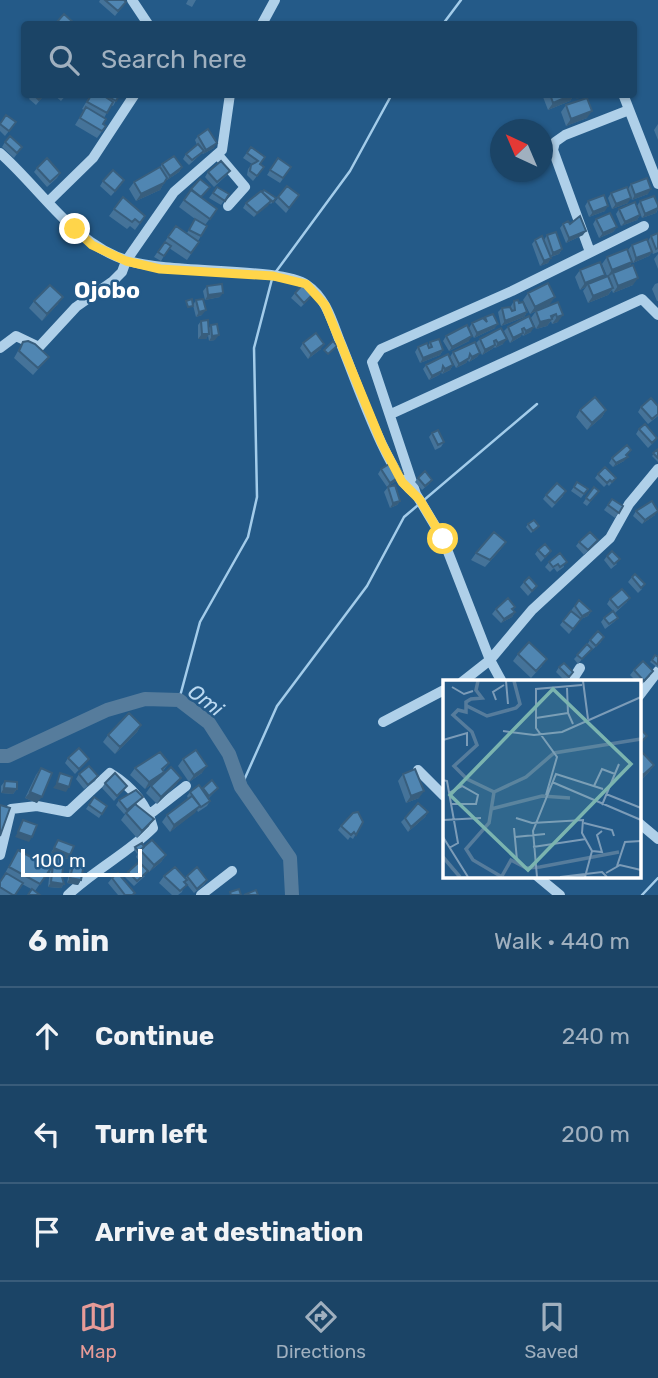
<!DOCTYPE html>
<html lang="en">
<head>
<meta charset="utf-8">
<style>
  :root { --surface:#1b4466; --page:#284e6f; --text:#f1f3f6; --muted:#a0b0bf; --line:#395c7a; --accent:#e69b98 }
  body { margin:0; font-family:Rubik,sans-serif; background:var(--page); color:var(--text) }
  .compass { position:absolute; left:490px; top:119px; width:63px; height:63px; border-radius:50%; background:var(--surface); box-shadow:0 2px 5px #0004; rotate:316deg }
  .scale { position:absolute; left:21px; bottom:18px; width:121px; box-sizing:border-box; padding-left:7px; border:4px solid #fff; border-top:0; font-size:19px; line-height:24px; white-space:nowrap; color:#fff; -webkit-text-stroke:5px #245a88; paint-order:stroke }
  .stop { position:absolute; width:21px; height:21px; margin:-16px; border:5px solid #ffd54a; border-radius:50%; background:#fff }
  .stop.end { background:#ffd54a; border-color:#fff; box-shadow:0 2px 7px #0008 }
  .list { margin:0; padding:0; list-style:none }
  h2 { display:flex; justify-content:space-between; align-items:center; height:91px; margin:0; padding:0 28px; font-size:30px }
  h2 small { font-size:23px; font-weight:400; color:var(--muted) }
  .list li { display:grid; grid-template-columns:46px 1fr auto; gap:21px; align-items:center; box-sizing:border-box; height:98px; padding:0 28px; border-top:2px solid var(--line) }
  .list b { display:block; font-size:26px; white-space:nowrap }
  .list em { font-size:23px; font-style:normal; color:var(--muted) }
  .icon { flex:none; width:38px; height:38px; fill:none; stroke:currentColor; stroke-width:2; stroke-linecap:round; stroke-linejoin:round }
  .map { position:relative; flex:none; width:658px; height:895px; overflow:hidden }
  .search { position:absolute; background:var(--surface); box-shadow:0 2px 5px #0004; left:21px; right:21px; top:21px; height:77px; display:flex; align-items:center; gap:18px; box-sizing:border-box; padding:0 24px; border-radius:7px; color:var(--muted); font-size:26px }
  .sheet { height:385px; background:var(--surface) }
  nav { display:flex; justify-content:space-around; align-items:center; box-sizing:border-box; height:98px; border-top:2px solid var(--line); background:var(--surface); font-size:19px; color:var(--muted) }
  nav a { display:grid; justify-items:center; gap:4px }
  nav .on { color:var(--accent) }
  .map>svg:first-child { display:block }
</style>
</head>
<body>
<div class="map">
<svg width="658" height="895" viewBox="0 0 658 895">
  <rect width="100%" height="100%" fill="#245a88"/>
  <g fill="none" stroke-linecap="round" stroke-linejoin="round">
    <path stroke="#a3ccea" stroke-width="2.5" d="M443 24 461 0
      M275 273 350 171 392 94
      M179 700 200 622 248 537 257 497 254 348 272 279
      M241 787 277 706 367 586 404 517 537 404
      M642 895 658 878"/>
    <path stroke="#567c9c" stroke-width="14" d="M0 756H8L107 710 145 699 179 700 209 723 229 754 241 787 290 858 292 895"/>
    <path stroke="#afd0e9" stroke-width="10" d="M132 0 148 24
      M262 24 275 0
      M623 94 658 184
      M0 153C41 189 74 245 129 261 171 274 281 267 307 285 325 297 332 320 339 339 353 372 389 480 416 494
      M218 155 245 187 228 206
      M49 201 93 158 135 94
      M590 252 553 150 555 142 565 135 629 110
      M0 348 16 336 39 347 76 307 113 281 122 272 126 261 174 192 222 150 230 94
      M391 414 642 299 658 315
      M462 682 490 660 532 610 610 538 629 504 658 469
      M502 682 490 660 443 539 416 494 372 362 381 349 512 291 644 226
      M571 682 580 668
      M639 696 658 671
      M383 722 444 690
      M418 770 444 796
      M150 814 186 786
      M639 823 658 839
      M0 855 11 809 37 806 68 812 110 773C131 786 147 804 153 828 128 853 94 870 68 895
      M537 876 560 895
      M201 895 232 871"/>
  </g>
  <path fill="#457399" d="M100 0H124L126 2 115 16 99 2Z
    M188 0H196L192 7 186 4Z
    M32 94H45L36 105 29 99Z
    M53 94H67L61 101Z
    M91 94H120L113 106 111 105 104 118 103 124 106 126 97 138 75 125 84 110 82 109Z
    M545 94H575L570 101 548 110 543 97Z
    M566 105 587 118 566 126 561 112Z
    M16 122 5 136 0 131V123Z
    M658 124V140L654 130Z
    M198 136 214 148 203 154 202 153 189 165 183 159 186 154 197 145 195 140Z
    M5 142 22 147 14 158 2 147Z
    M251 147 260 164 264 167 253 181 247 175 248 169 252 164 243 158Z
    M278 158 291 167 280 183 267 175Z
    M162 164 182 167 179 172 167 180 166 179 160 190 136 201 129 189 134 182 160 167Z
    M37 168 60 173 57 178 47 187 34 172Z
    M208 172 227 175 214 187 205 177Z
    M103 181 121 185 111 196 100 186Z
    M631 184 648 194 632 200 628 189Z
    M287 186 299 195 286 213 275 202Z
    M217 187 229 194 221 205 209 198Z
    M191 189 206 192 201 197 217 209 205 225 201 236 198 241 199 242 187 260 169 248 161 261 154 257 176 226 187 233 195 219 179 207Z
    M611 193 628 203 612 209 608 198Z
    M123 197 145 216 135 230 130 226 127 229 109 216Z
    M276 198 271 204 270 203 254 217 243 208 246 203Z
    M588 201 605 211 589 217 585 206Z
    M640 201 658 205V209L656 213 642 218 637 206Z
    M619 209 640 215 637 220 621 226 616 214Z
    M596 219 617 227 613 232 599 238 593 224Z
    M563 224 583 235 566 243 560 228Z
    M658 233V252L653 254 652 252 649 256 633 263 628 250 632 245 648 241 651 236Z
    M547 235 562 249 559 254 551 257 548 263 540 266 532 244 535 240H544Z
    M658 254V269L654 259Z
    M607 257 632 262 629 267 633 285 613 293 612 290 608 295 588 303 583 291 586 287 580 290 575 277 580 270 602 278 607 276 602 264Z
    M658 283V301H657L652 289 655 284Z
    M207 286 220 297 205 300 203 291Z
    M295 293 311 297 301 307 291 298Z
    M528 293 550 304 530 314 523 300Z
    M196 300 202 315 196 317 193 305Z
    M34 301 58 304 42 321 29 308Z
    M514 301 527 312 524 317 501 326 498 312 502 308 511 309V306Z
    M558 302V322L552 324 551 321 547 326 536 329 531 318 536 311Z
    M529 316 531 332 523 336 522 334 520 337 510 343 504 331 508 327Z
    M485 317 495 328 474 338 469 328 472 323 484 319Z
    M201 321 209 328 211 325 215 340 209 341 208 335 206 339H198V325Z
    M501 328 503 344 495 348 494 347 492 349 482 355 476 343 480 339Z
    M446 336 469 341 449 351 443 341Z
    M23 342 49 357 33 375 14 358Z
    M430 342 443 350 440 355 420 363 415 352 418 347 428 346Z
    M303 343 321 349 308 359 300 348Z
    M453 352 480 353 477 357 469 362 468 360 466 363 456 368 450 357Z
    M426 365H453L450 370 442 374 441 372 439 375 429 380 423 369Z
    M658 406V416L648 424 638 412 641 407Z
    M580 410H606L602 417 587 430 576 417Z
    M639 429 653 443 648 448 636 434Z
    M432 433 444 442 441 447 435 450 429 437Z
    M658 449V462L652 456Z
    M612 458 624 461 613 467 609 463Z
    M381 469 403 474 399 479 387 487 378 474Z
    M598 474 616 478 609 486 607 484 604 487 595 478Z
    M418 478 429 484 422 490 415 482Z
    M577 482 588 489 581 498 571 491Z
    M388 487 400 501 397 505 390 508 384 492Z
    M594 487 599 491 587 506 583 503Z
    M546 495 563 496 552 508 543 499Z
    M612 499 623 506 615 518 604 510Z
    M636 511 655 515 642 524 633 516Z
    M528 524 537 528 531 533 526 527Z
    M579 542 594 545 584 555 576 546Z
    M501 549 485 567 471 560 476 553Z
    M538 550 551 551 541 562 535 554Z
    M560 553 564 567 557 572 554 568 550 572 545 567 549 562Z
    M607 556 617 564 611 569 604 560Z
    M632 577 642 589 638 593 628 582Z
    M524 582 537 586 528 596 520 587Z
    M610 599 627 602 615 613 607 604Z
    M579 600 591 611 588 616 581 619 569 634 560 625Z
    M515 607 513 610 515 612 512 617 501 623 492 614 496 609Z
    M604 618H618L614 622 605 629 601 622Z
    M590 640 601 642 592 650 591 649 578 664 574 659 587 645Z
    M518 654 542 666 531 678 513 661Z
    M655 655 658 657V668L650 662Z
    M559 667 570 677 565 681 556 672Z
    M634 670 650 676 641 685 639 682H637L630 675Z
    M141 725 137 732 115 754 103 742 108 735Z
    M639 749 654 765 649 772 639 782Z
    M68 758 89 759 75 774 65 763Z
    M183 759 202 773 189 782 178 766Z
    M169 763 163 771 164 772 159 779 181 778 176 785 157 804 146 793 151 786 159 779 145 789 130 775 135 768Z
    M41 768 37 803 25 798 36 775Z
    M79 774 98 776 95 781 84 789 76 779Z
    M403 774 419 798 406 803 398 781Z
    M212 780 218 788 208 799 210 801 207 806 198 812 197 810 170 832 162 822 167 815 188 798 187 796 190 792 202 789Z
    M5 781 17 789 13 794 1 793V786Z
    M105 783 127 786 114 801 102 788Z
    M94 797 107 806 99 818 86 809Z
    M119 800 139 801 136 804 149 826 137 838 121 820 126 813 124 814 116 805Z
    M428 812 425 817 408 832 401 822 405 818Z
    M363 822 353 839 350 837 348 840 338 830 341 826Z
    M58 840 70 855 67 859 64 858 62 877 64 884 61 888 48 887 50 869 35 891 22 884 15 895H0V882L18 850 50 868 51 862 54 857 64 858 51 853Z
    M135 847H144L166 855 161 862 149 872 136 857 138 853 137 854 134 849Z
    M74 862 81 880 78 885 67 883 70 867Z
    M128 872 145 876 134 886 125 877Z
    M164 876 185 878 187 876 207 880 204 885 194 893 185 882 182 892 178 895H172L159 883Z
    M112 878 133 895H118L108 883Z"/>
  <path fill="#385e7d" d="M575 94 570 101 548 110 553 103Z
    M580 94H592L576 99Z
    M592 111 587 118 566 126 571 119Z
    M217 143 214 148 203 154 206 150Z
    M182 167 179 172 167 180 170 176Z
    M164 183 160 190 136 201 141 194Z
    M651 189 648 194 632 200 635 195Z
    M631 198 628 203 612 209 616 204Z
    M271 201 268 206 254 217 257 213Z
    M608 206 605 211 589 217 593 212Z
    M658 208 656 213 642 218 645 214Z
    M640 215 637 220 621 226 625 222Z
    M617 227 613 232 599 238 603 233Z
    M586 231 583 235 566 243 569 238Z
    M562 249 559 254 550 257 553 253Z
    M652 252 649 256 633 263 636 258Z
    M551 258 548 263 540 266 544 261Z
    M632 262 627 269 613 273 611 275 607 277 612 270Z
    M605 275 600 281 588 284 586 287 580 290 585 283Z
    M638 278 633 285 613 293 618 286Z
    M613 288 608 295 588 303 593 296Z
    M223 293 220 297 205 300 208 295Z
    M63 297 58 304 42 321 47 314Z
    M555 297 550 304 530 314 535 307Z
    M206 310 202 315 196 317 199 312Z
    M527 312 524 317 501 326 505 321Z
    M556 314 547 326 536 329 540 322Z
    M563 315 558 322 552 324 557 317Z
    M498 324 495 328 474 338 477 333Z
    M534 327 531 332 523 336 526 331Z
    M523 333 520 337 510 343 513 338Z
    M202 334H209L206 339H198Z
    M219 335 215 340 209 341 212 336Z
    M472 336 469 341 449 351 452 347Z
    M507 339 503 344 495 348 498 343Z
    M324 344 321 349 308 359 311 354Z
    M495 345 492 349 482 355 485 350Z
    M443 350 440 355 420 363 423 358Z
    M480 353 477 357 469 362 472 357Z
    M469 358 466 363 456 368 459 364Z
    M453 365 450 370 442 374 445 369Z
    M442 371 439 375 429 380 432 376Z
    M606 410 602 417 587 430 592 423Z
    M628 457 624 461 613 467 616 463Z
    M403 474 399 479 387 487 390 483Z
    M400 501 397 505 390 508 393 503Z
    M658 511 655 515 642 524 645 520Z
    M591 611 588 616 581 619 569 634 582 616Z
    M515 612 512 617 501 623 504 619Z
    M141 725 137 732 115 754 120 747Z
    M654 765 649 772 639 782 643 775Z
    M207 766 202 773 189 782 194 775Z
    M164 772 159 779 145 789 149 782Z
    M181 778 176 785 157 804 161 797Z
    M57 783 69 787 66 792 53 788Z
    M4 788 17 789 13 794 1 793Z
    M424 791 419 798 406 803 411 796Z
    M30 792 42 797 37 803 25 798Z
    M200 806 195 813 170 832 174 825Z
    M428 812 425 817 408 832 411 827Z
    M154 819 149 826 137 838 142 831Z
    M18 832 32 837 29 842 15 837Z
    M54 848 70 855 67 859 51 853Z
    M166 855 161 862 149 872 154 865Z
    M70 878 81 880 78 885 67 883Z
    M51 882 64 884 61 888 48 887Z"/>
  <path fill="#5086b2" stroke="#385e7d" stroke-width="2" d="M105 0H124L126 2 118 11Z
    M64 14 75 24H58L56 23Z
    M33 94H44L39 100Z
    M92 94H101L113 102 107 113 87 102Z
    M104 94H120L116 101Z
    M550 94H574L553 103Z
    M587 98 592 111 571 119 566 105Z
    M86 107 106 119 103 124 106 126 102 131 80 118Z
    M6 115 16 122 9 131 0 124Z
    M208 129 217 143 206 150 198 136Z
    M10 136 22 147 17 153 5 142Z
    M198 144 204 151 192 160 186 154Z
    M251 147 265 157 260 164 264 167 257 176 250 171 251 165 258 161 247 153Z
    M174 156 182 167 170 176 162 164Z
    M47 158 60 173 50 182 37 168Z
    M278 158 291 167 283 178 270 170Z
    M221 161 230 171 217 182 208 172Z
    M160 167 167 178 164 183 141 194 134 182Z
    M113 170 124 180 115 191 103 181Z
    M647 178 651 189 635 195 631 184Z
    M200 179 210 187 201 197 191 189Z
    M287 186 299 195 289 208 278 197Z
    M217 187 229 194 225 201 213 193Z
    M627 187 631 198 616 204 611 193Z
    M191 190 217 209 210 219 184 200Z
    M264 190 276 198 273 202 262 192Z
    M261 191 271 201 257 213 246 203Z
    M604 195 608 206 593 212 588 201Z
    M654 196 658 205V208L645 214 640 201Z
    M123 197 145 216 140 223 135 219 132 222 114 209Z
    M635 202 640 215 625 222 619 209Z
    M610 213 617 227 603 233 596 219Z
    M580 216 586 231 569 238 563 224 568 221 570 224Z
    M195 219 207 226 201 236 189 230Z
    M176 226 199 242 191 253 168 237Z
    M556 232 562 249 553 253 547 235Z
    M658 233V248L656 249 651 236Z
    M542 236 551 258 544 261 535 240Z
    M647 239 652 252 636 258 632 245Z
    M165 242 171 246 164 256 158 252Z
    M627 249 632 262 612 270 607 257Z
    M600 262 605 275 585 283 580 270Z
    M633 265 638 278 618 286 613 273Z
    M608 276 613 288 593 296 588 284Z
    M304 283 314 293 304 303 295 293Z
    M548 283 555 297 535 307 528 293Z
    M222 284 223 293 208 295 207 286Z
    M50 285 63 297 47 314 34 301Z
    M192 299 193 306 188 307 186 301Z
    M203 299 206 310 199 312 196 300Z
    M518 300 519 303 523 302 527 312 505 321 502 308 510 307 512 311 515 310 514 301Z
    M558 302 563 315 557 317 556 314 551 316 552 319 540 322 536 311Z
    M493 314 498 324 477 333 472 323 483 318 487 322 485 317Z
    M529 316 534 327 526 331 524 328 522 329 523 333 513 338 508 327Z
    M208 320 209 334H202L201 321Z
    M217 324 219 335 212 336 211 325Z
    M467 325 472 336 452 347 446 336Z
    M501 328 507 339 498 343 496 340 494 341 495 345 485 350 480 339Z
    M316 333 324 344 311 354 303 343Z
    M439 339 443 350 423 358 418 347 427 343 429 348 432 347 430 342Z
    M28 341 35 344 49 357 38 368 19 351 23 342Z
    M333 341 337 346 328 354 324 350Z
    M475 342 480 353 472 357 470 354 469 358 459 364 453 352Z
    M448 354 453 365 445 369 443 366 442 371 432 376 426 365Z
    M595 397 606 410 592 423 580 410Z
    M651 398 658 406V414L652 419 641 407Z
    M645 424 657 438 652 443 639 429Z
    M438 430 444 442 438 445 432 433Z
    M627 445 631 450 626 455 628 457 616 463 612 458Z
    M658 449V458L653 453Z
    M394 461 403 474 390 483 381 469Z
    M605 467 616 478 612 482 610 480 607 483 598 474Z
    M425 471 432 480 425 486 418 478Z
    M577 482 588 489 584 494 574 487Z
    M557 483 566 491 555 503 546 495Z
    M395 485 400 501 393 503 388 487Z
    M594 487 599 491 590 501 586 498Z
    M612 499 623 506 619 513 608 505Z
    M652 501 658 511 645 520 636 511Z
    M534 520 539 526 533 531 528 524Z
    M494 532 506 542 490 560 476 553Z
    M590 532 598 540 588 550 579 542Z
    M545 544 551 551 545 557 538 550Z
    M612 551 620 559 614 564 607 556Z
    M560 553 567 562 560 567 558 564 553 567 549 562Z
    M635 574 645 584 641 588 632 577Z
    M529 577 537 586 532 591 524 582Z
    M622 589 630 598 618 608 610 599Z
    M508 598 515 607 512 609 515 612 504 619 496 609Z
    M579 600 591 611 582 616 575 606Z
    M571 611 581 619 573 629 563 621Z
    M613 611 618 618 609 624 604 618Z
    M598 631 604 637 596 646 590 640Z
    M529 642 547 659 536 671 518 654Z
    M587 644 592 649 582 659 577 655Z
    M655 655 658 657V665L652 660Z
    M643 661 653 671 644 681 634 670Z
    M564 663 573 672 569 677 559 667Z
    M129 713 141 725 120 747 108 735Z
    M639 727 647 736 639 744Z
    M79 748 89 759 79 769 68 758Z
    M639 749 654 765 643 775 639 771Z
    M196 750 207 766 194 775 183 759Z
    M160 752 169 763 162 769 164 772 149 782 135 768Z
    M89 766 98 776 88 785 79 774Z
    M171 767 181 778 161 797 151 786Z
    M41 768 52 773 42 797 30 792Z
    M415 769 424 791 411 796 403 774Z
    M60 773 72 777 69 787 57 783Z
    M115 773 127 786 117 796 105 783Z
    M212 780 218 788 209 796 203 788Z
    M5 781 17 782V789L4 788Z
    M199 785 210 801 201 807 190 792Z
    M136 790 143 797 127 810 119 800Z
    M192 796 200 806 174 825 167 815Z
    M94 797 107 806 102 814 89 805Z
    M418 803 428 812 411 827 405 818Z
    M135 804 154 819 142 831 126 813Z
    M0 805 10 808 0 836Z
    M358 812 363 822 356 835 354 832 351 835 341 826 353 813Z
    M23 820 37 825 32 837 18 832Z
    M58 840 74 846 70 855 54 848Z
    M152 840 166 855 154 865 140 850Z
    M142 843 144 847 139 852 135 847Z
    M18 850 51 868 40 884 9 867Z
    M54 857 64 858 62 877 64 884 51 882Z
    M74 862 84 864 81 880 70 878Z
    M139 862 148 871 137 881 128 872Z
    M175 867 187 880 184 882 187 885 180 891 164 876Z
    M197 867 207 880 197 889 187 876Z
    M6 873 23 883 15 895H13L0 887V882Z
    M118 873 135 893 132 895H125L112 878Z
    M32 889 40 895H28Z
    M239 889 241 895H231L230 892Z
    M256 890 258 895H244Z"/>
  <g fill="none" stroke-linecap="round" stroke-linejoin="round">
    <path stroke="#ffd54a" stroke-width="9" d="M75 229 92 245 126 261 160 269 273 276 306 284 325 305 382 444 402 482 420 500 443 539"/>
  </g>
  <g text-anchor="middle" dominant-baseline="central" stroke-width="5" stroke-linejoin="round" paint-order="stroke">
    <g font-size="21" font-style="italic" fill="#bbd9f1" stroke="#245a88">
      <text transform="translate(206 700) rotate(37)">Omi</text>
    </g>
    <g font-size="23" font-weight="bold" fill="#fff" stroke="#245a88">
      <text x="107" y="290">Ojobo</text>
    </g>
  </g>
  <g transform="translate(443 680)">
    <rect width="198" height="198" fill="#245a88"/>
    <path fill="none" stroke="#567c9c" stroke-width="3.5" d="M35 1 33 10 39 18 28 19 23 22V32L15 30 10 35 29 52 34 65 11 86 24 99 51 112 46 143 23 169 30 180 59 197M24 26 44 36 73 28 77 24 71 1M51 112 83 97 111 73 198 59M48 129 99 116 127 118M0 177 17 197M59 196 68 180 83 188 97 187 176 172"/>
    <path fill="none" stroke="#7c9cb8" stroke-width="2" d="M63 1 65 24M140 1 145 39M9 7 21 14 30 11M124 8 125 33 130 44M53 20 50 12 61 5M93 38 125 33M60 51 91 55 119 52 198 17M0 60 24 53V66M0 100 4 101 15 163 6 168M109 102 198 140M151 106 159 89 172 94M6 113 19 106 35 115 33 124H9M163 114 198 128M103 115 114 77 93 48V9L139 5M159 125 176 84M73 138 89 143 140 140 139 153 149 171 142 197M0 140 38 138M141 143 169 150 171 156M71 148 74 180M0 157 25 197M72 157 102 154M90 167 143 159M149 171 159 172 154 155 159 151M174 186 182 162 198 161M163 193 177 185 198 190M94 197 90 151 113 94 160 109M117 197 159 192 164 197"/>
    <path fill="#7bb4af" fill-opacity="0.15" stroke="#7bb4af" stroke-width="3.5" d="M110 9 188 84 85 190 7 115Z"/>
    <rect width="198" height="198" fill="none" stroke="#fff" stroke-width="3.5"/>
  </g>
</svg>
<svg class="compass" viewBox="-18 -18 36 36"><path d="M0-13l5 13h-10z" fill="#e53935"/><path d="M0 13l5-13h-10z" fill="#a0b0bf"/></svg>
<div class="scale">100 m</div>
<div class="stop" style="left:443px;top:539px"></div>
<div class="stop end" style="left:75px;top:229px"></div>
<div class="search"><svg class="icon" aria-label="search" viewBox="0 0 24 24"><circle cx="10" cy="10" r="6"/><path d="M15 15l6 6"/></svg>Search here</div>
</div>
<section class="sheet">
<h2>6 min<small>Walk · 440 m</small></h2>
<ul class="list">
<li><svg class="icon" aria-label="ahead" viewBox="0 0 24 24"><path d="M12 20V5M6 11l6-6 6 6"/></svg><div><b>Continue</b></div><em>240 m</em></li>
<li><svg class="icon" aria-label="left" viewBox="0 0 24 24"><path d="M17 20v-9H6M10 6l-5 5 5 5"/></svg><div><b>Turn left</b></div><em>200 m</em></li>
<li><svg class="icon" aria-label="arrive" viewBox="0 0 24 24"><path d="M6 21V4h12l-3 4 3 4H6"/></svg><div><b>Arrive at destination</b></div></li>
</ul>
</section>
<nav>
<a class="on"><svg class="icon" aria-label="map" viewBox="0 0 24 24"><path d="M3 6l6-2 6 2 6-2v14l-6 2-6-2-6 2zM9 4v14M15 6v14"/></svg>Map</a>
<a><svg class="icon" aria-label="directions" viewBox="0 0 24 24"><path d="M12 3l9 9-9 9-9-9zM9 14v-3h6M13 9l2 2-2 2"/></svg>Directions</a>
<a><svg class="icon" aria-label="saved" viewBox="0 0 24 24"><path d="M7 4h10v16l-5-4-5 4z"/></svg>Saved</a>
</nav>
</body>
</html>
